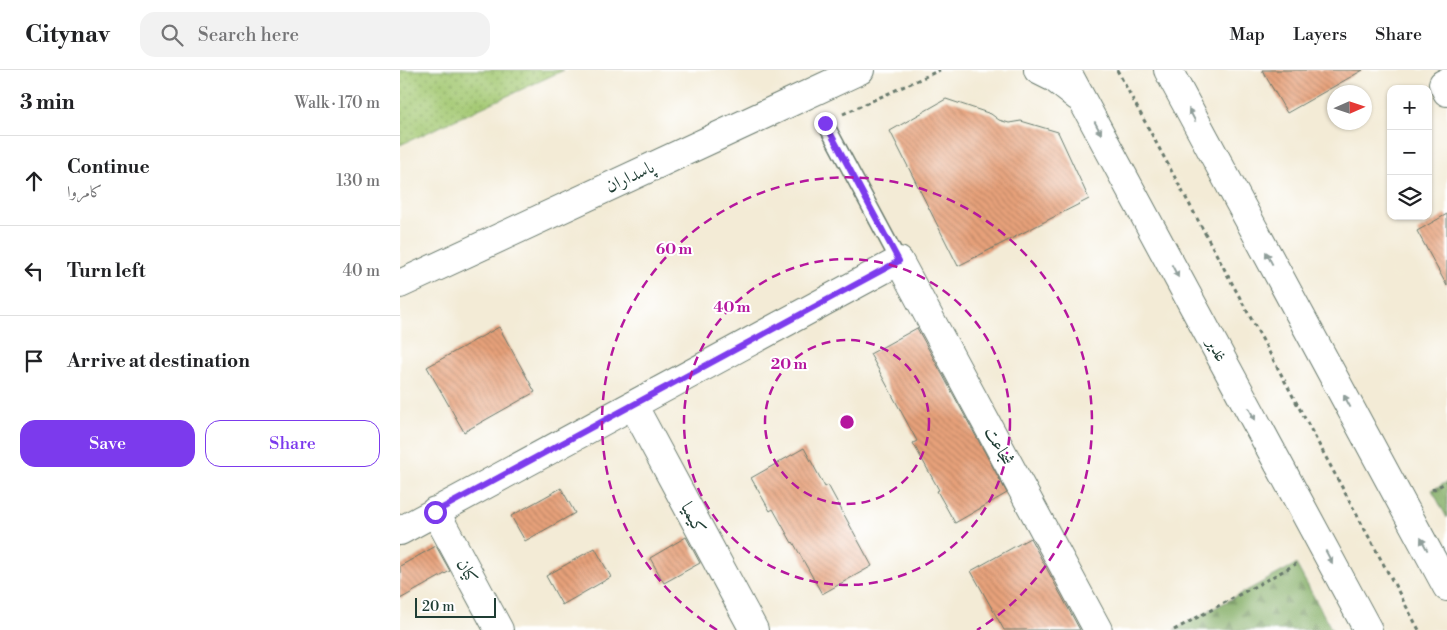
<!DOCTYPE html>
<html lang="en">
<head>
<meta charset="utf-8">
<style>
  :root { --surface:#fff; --page:#f2f2f2; --text:#202124; --muted:#757577; --line:#e0e0e0; --accent:#7c3aed }
  body { margin:0; font-family:"Libre Bodoni",Amiri,serif; background:var(--page); color:var(--text) }
  .controls { position:absolute; right:15px; top:15px; display:grid; overflow:hidden; border-radius:10px; box-shadow:0 1px 4px #0004 }
  .controls button { width:45px; height:45px; display:grid; place-items:center; padding:0; border:0; border-bottom:1px solid var(--line); background:var(--surface); color:var(--text); font:25px sans-serif }
  .compass { position:absolute; left:927px; top:15px; width:45px; height:45px; border-radius:50%; background:var(--surface); box-shadow:0 1px 4px #0004; rotate:87deg }
  .scale { position:absolute; left:15px; bottom:12px; width:81px; box-sizing:border-box; padding-left:5px; border:2px solid #1f3d34; border-top:0; font-size:14px; line-height:18px; white-space:nowrap; color:#1f3d34; -webkit-text-stroke:4px #fff; paint-order:stroke }
  .stop { position:absolute; width:15px; height:15px; margin:-11px; border:4px solid #7c3aed; border-radius:50%; background:#fff }
  .stop.end { background:#7c3aed; border-color:#fff; box-shadow:0 1px 5px #0008 }
  .list { margin:0; padding:0; list-style:none }
  h2 { display:flex; justify-content:space-between; align-items:center; height:65px; margin:0; padding:0 20px; font-size:21px }
  h2 small { font-size:16px; font-weight:400; color:var(--muted) }
  .list li { display:grid; grid-template-columns:32px 1fr auto; gap:15px; align-items:center; box-sizing:border-box; height:90px; padding:0 20px; border-top:1px solid var(--line) }
  .list b { display:block; font-size:19px; white-space:nowrap }
  .list p { margin:0; font-size:16px; white-space:nowrap; color:var(--muted) }
  .list em { font-size:16px; font-style:normal; color:var(--muted) }
  .actions { display:flex; gap:10px; padding:15px 20px }
  .actions a { flex:1; padding:11px 0; border:1px solid var(--accent); border-radius:15px; text-align:center; font-size:18px; color:var(--accent) }
  .actions .main { background:var(--accent); color:#fff }
  .icon { flex:none; width:28px; height:28px; fill:none; stroke:currentColor; stroke-width:2; stroke-linecap:round; stroke-linejoin:round }
  .map { position:relative; flex:none; width:1047px; height:560px; overflow:hidden }
  header { display:flex; align-items:center; gap:30px; box-sizing:border-box; height:70px; padding:0 25px; background:var(--surface); border-bottom:1px solid var(--line) }
  header strong { font-size:24px }
  nav { display:flex; gap:28px; margin-inline-start:auto; font-size:18px }
  .search { width:350px; height:45px; background:var(--page); display:flex; align-items:center; gap:12px; box-sizing:border-box; padding:0 18px; border-radius:15px; color:var(--muted); font-size:19px }
  main { display:flex }
  aside { flex:1; background:var(--surface) }
  .map>svg:first-child { display:block }
</style>
</head>
<body>
<header>
<strong>Citynav</strong>
<div class="search"><svg class="icon" aria-label="search" viewBox="0 0 24 24"><circle cx="10" cy="10" r="6"/><path d="M15 15l6 6"/></svg>Search here</div>
<nav><a>Map</a><a>Layers</a><a>Share</a></nav>
</header>
<main>
<aside>
<h2>3 min<small>Walk · 170 m</small></h2>
<ul class="list">
<li><svg class="icon" aria-label="ahead" viewBox="0 0 24 24"><path d="M12 20V5M6 11l6-6 6 6"/></svg><div><b>Continue</b><p>کامروا</p></div><em>130 m</em></li>
<li><svg class="icon" aria-label="left" viewBox="0 0 24 24"><path d="M17 20v-9H6M10 6l-5 5 5 5"/></svg><div><b>Turn left</b></div><em>40 m</em></li>
<li><svg class="icon" aria-label="arrive" viewBox="0 0 24 24"><path d="M6 21V4h12l-3 4 3 4H6"/></svg><div><b>Arrive at destination</b></div></li>
</ul>
<div class="actions"><a class="main">Save</a><a>Share</a></div>
</aside>
<div class="map">
<svg width="1047" height="560" viewBox="0 0 1047 560">
  <defs>
    <pattern id="grass-dots" width="8" height="8" patternUnits="userSpaceOnUse" patternTransform="scale(1.25)"><rect width="8" height="8" fill="#a4c973"/><path d="M2 2h.1M6 6h.1" fill="none" stroke="#85a45f" stroke-width="1.8" stroke-linecap="round"/></pattern>
    <pattern id="forest-firs" width="22" height="20" patternUnits="userSpaceOnUse" patternTransform="scale(1.25)"><rect width="22" height="20" fill="#83ad65"/><path d="M5 1l3.5 6h-7zM16 11l3.5 6h-7z" fill="#6b8e54"/></pattern>
    <pattern id="building-back-hatch" width="6" height="6" patternUnits="userSpaceOnUse" patternTransform="scale(1.25)"><rect width="6" height="6" fill="#e7a17a"/><path d="M-1 5l2 2M0 0l6 6M5-1l2 2" fill="none" stroke="#bb8465"/></pattern>
  </defs>
  <rect width="100%" height="100%" fill="#fff"/>
  <filter id="ink" filterUnits="userSpaceOnUse"><feTurbulence type="fractalNoise" baseFrequency=".02" numOctaves="2"/><feDisplacementMap in="SourceGraphic" scale="10" xChannelSelector="R" yChannelSelector="G"/><feConvolveMatrix kernelMatrix="1 2 1 2 8 2 1 2 1" color-interpolation-filters="sRGB"/></filter>
  <filter id="wash" filterUnits="userSpaceOnUse"><feTurbulence type="fractalNoise" baseFrequency=".0096" numOctaves="4" result="noise"/><feDisplacementMap in="SourceGraphic" scale="20" xChannelSelector="R" yChannelSelector="G"/><feGaussianBlur stdDeviation="1.12" result="paint"/><feColorMatrix in="noise" values="0 0 0 0 0 0 0 0 0 0 0 0 0 0 0 0 0 1.4 0 .05"/><feComposite in="paint" operator="in"/></filter>
  <g filter="url(#wash)">
    <rect width="100%" height="100%" fill="#f3ebd6"/>
    <path fill="url(#grass-dots)" stroke="#628354" d="M0 0H164L0 75Z"/>
    <path fill="url(#forest-firs)" stroke="#51754c" d="M1047 412V448L1032 420Z
      M896 494 932 560H774Z"/>
    <g id="blocks">
      <path fill="url(#building-back-hatch)" d="M862 0H963L887 43Z
        M546 29 591 44 599 50 609 53 621 51 658 62 689 129 558 196 490 61Z
        M1047 144V216L1017 161Z
        M99 257 135 322 64 362 27 297Z
        M517 258 607 423 555 453 537 421 539 420 513 373 517 371 470 284Z
        M404 378 425 417 428 415 472 496 422 524 393 472 392 473 373 439 370 441 351 408Z
        M161 418 175 443 125 471 111 446Z
        M286 467 300 493 264 513 250 488Z
        M630 468 680 560H604L571 501Z
        M36 476 50 501 0 529V496Z
        M195 478 211 507 162 535 146 506Z"/>
    </g>
  </g>
  <g filter="url(#ink)">
    <use href="#blocks" fill-opacity="0" stroke="#697a6d" stroke-width="1"/>
    <g fill="none" stroke-linecap="round" stroke-linejoin="round">
      <defs>
        <path id="lane" d="M425 53 499 191"/>
        <path id="street" d="M1047 12 1043 14 1047 22
          M233 335 354 560
          M35 441 99 560
          M0 461 499 191 698 560"/>
        <path id="secondary" d="M638 0 654 8 678 27
          M666 0 968 560
          M768 0 1047 517
          M0 214 460 0"/>
      </defs>
      <use href="#lane" stroke="#697a6d" stroke-width="18"/>
      <use href="#street" stroke="#697a6d" stroke-width="30"/>
      <use href="#secondary" stroke="#697a6d" stroke-width="30"/>
      <path stroke="#697a6d" stroke-width="3" stroke-dasharray="4 4" stroke-linecap="butt" d="M717 0 1019 560
        M443 44 540 0
        M1032 420 1047 412
        M774 560 896 494"/>
      <use href="#lane" stroke="#fff" stroke-width="15"/>
      <use href="#street" stroke="#fff" stroke-width="28"/>
      <use href="#secondary" stroke="#fff" stroke-width="28"/>
    </g>
    <defs><path id="oneway-solid" d="M-6-.8H1V-3.2L6.5 0L1 3.2V.8H-6Z" transform="scale(1.25)"/></defs>
    <g fill="#8f9e9a">
      <use href="#oneway-solid" transform="translate(792 45) rotate(-118)"/>
      <use href="#oneway-solid" transform="translate(698 58) rotate(62)"/>
      <use href="#oneway-solid" transform="translate(869 188) rotate(-118)"/>
      <use href="#oneway-solid" transform="translate(775 201) rotate(62)"/>
      <use href="#oneway-solid" transform="translate(947 331) rotate(-118)"/>
      <use href="#oneway-solid" transform="translate(852 344) rotate(62)"/>
      <use href="#oneway-solid" transform="translate(1024 474) rotate(-118)"/>
      <use href="#oneway-solid" transform="translate(929 487) rotate(62)"/>
    </g>
  </g>
  <g fill="none" stroke-linecap="round" stroke-linejoin="round" filter="url(#ink)">
    <path stroke="#7c3aed" stroke-width="6" d="M35 442 499 191 425 53"/>
  </g>
  <g fill="none" stroke="#b5179e" stroke-width="2.5" stroke-dasharray="9 6">
    <circle cx="447" cy="352" r="82"/>
    <circle cx="447" cy="352" r="163"/>
    <path d="M317 560A245 245 0 1 1 577 560"/>
  </g>
  <g text-anchor="middle" dominant-baseline="central" stroke-width="4" stroke-linejoin="round" paint-order="stroke">
    <g font-size="18" fill="#1f3d34" stroke="#fff">
      <text transform="translate(230 107) rotate(-25)">پاسداران</text>
      <text transform="translate(817 280) rotate(62)">غدیر</text>
      <text transform="translate(599 376) rotate(62)">شجاعت</text>
      <text transform="translate(293 448) rotate(62)">کیمیا</text>
      <text transform="translate(67 501) rotate(62)">کیان</text>
    </g>
  </g>
  <circle cx="447" cy="352" r="8" fill="#b5179e" stroke="#fff" stroke-width="2.5"/>
  <g font-size="15" text-anchor="middle" font-weight="bold" fill="#b5179e" stroke="#fff" stroke-width="4" stroke-linejoin="round" paint-order="stroke">
    <text x="274" y="184">60 m</text>
    <text x="332" y="242">40 m</text>
    <text x="389" y="299">20 m</text>
  </g>
</svg>
<div class="controls">
<button>+</button>
<button>−</button>
<button><svg class="icon" aria-label="layers" viewBox="0 0 24 24"><path d="M12 4l9 5-9 5-9-5zM3 14l9 5 9-5"/></svg></button>
</div>
<svg class="compass" viewBox="-18 -18 36 36"><path d="M0-13l5 13h-10z" fill="#e53935"/><path d="M0 13l5-13h-10z" fill="#757577"/></svg>
<div class="scale">20 m</div>
<div class="stop" style="left:35px;top:442px"></div>
<div class="stop end" style="left:425px;top:53px"></div>
</div>
</main>
</body>
</html>
